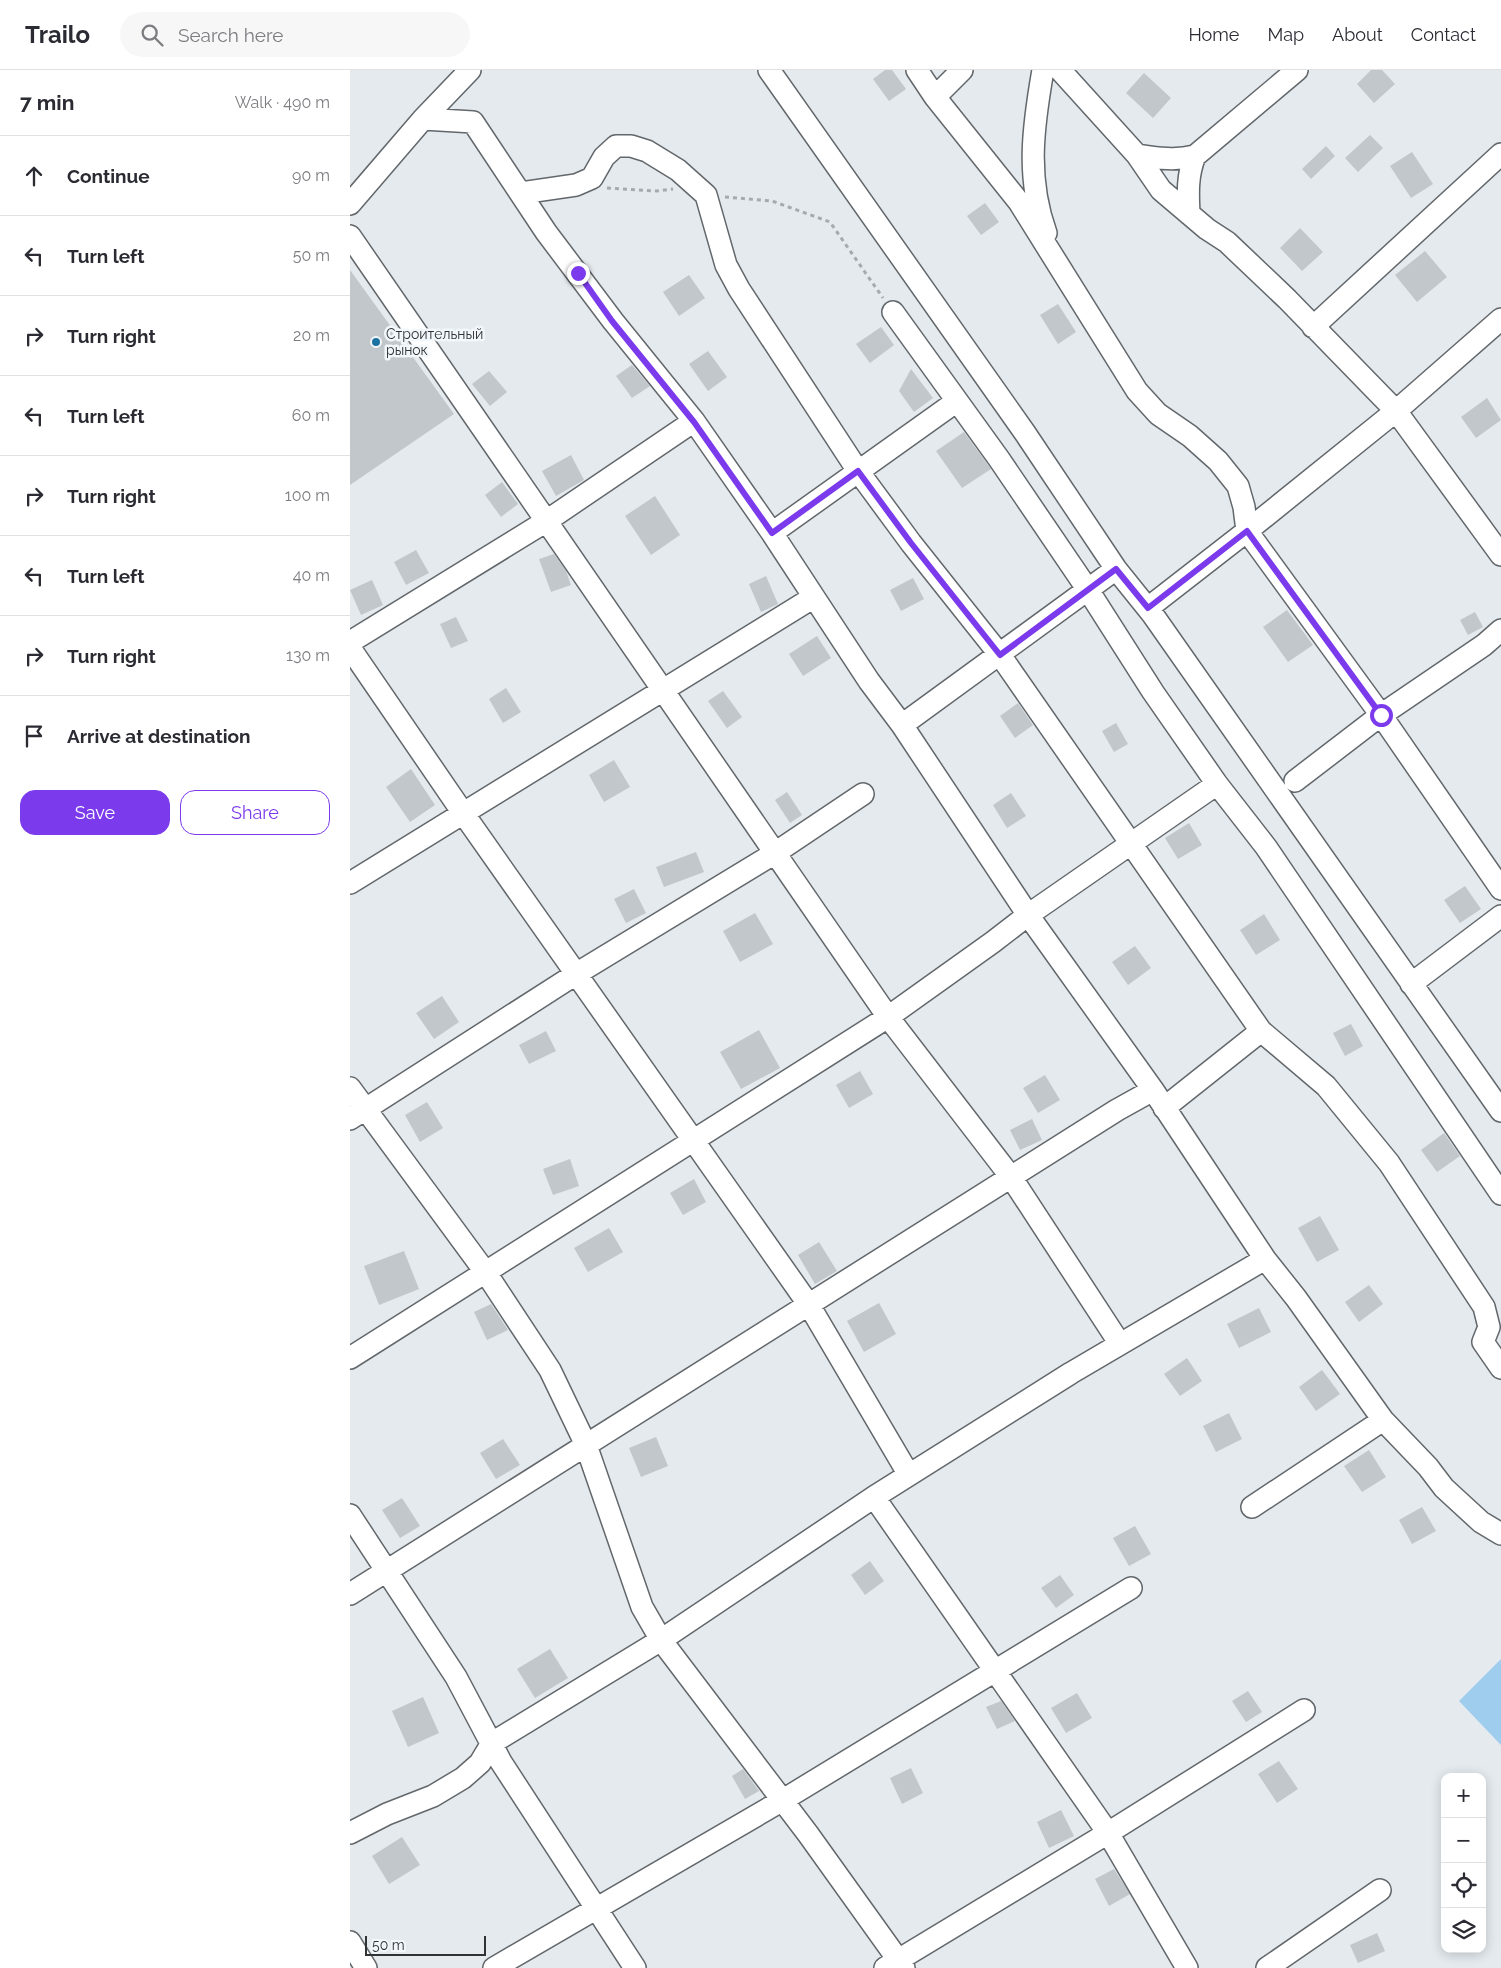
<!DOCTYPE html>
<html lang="en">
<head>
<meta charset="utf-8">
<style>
  :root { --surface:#fff; --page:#f7f7f7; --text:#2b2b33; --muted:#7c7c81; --line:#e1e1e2; --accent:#7c3aed }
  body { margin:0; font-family:Raleway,sans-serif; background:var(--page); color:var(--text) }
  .controls { position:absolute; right:15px; bottom:15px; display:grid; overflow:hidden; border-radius:10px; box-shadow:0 2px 12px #0003 }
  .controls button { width:45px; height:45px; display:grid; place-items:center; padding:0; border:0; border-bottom:1px solid var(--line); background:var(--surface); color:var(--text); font:25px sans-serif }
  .scale { position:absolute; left:15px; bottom:12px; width:121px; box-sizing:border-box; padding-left:5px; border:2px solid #303234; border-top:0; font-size:14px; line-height:18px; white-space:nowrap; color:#303234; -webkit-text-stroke:4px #f1f7fb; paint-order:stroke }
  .stop { position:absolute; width:15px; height:15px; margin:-11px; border:4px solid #7c3aed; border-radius:50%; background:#fff }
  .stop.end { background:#7c3aed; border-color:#fff; box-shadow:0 1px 5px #0008 }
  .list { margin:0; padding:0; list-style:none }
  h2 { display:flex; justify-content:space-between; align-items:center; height:65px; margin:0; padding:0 20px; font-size:21px }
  h2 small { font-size:16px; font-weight:400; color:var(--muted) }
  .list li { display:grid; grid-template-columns:32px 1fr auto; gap:15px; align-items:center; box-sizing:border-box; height:80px; padding:0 20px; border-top:1px solid var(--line) }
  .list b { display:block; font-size:19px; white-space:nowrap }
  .list em { font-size:16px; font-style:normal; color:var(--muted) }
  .actions { display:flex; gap:10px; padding:15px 20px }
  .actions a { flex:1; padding:11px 0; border:1px solid var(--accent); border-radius:15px; text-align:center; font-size:18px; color:var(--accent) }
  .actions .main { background:var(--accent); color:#fff }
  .icon { flex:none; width:28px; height:28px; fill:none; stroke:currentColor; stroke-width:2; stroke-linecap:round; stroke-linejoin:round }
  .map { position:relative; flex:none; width:1151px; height:1898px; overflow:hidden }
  header { display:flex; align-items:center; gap:30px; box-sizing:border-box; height:70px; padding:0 25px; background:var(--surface); border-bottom:1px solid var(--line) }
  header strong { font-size:24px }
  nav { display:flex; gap:28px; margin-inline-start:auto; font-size:18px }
  .search { width:350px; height:45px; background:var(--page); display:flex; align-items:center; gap:12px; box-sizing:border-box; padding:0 18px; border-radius:28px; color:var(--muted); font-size:19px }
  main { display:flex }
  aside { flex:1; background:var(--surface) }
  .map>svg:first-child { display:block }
</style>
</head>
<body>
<header>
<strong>Trailo</strong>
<div class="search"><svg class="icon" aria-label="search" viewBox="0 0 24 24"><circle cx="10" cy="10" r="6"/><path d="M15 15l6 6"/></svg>Search here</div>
<nav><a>Home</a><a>Map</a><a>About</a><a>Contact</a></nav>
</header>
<main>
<aside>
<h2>7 min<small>Walk · 490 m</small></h2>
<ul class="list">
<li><svg class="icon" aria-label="ahead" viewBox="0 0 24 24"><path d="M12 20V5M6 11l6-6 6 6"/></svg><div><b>Continue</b></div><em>90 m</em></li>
<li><svg class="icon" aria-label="left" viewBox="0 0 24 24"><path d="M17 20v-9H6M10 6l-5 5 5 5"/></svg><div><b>Turn left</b></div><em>50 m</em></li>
<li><svg class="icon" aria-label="right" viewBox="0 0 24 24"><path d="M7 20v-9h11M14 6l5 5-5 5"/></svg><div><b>Turn right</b></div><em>20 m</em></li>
<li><svg class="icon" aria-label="left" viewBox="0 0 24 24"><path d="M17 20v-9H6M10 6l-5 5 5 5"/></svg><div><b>Turn left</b></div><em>60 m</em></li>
<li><svg class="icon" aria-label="right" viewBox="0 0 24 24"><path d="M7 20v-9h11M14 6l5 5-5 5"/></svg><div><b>Turn right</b></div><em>100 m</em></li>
<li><svg class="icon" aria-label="left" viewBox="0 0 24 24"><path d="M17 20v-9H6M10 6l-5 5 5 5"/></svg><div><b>Turn left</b></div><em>40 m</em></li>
<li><svg class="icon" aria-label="right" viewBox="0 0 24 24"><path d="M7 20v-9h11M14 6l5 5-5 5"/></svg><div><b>Turn right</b></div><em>130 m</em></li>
<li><svg class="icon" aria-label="arrive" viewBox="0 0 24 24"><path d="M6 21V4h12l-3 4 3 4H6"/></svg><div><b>Arrive at destination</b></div></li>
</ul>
<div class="actions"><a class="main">Save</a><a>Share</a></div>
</aside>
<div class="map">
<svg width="1151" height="1898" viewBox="0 0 1151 1898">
  <rect width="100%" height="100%" fill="#e4eaee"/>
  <path fill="#9ecdee" d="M1151 1589V1675L1109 1631Z"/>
  <path fill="#c1c7cb" d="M535 0H542L556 19 539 31 523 9Z
    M1021 0H1032L1045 14 1024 33 1007 14Z
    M794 3 821 28 803 48 776 23Z
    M1020 65 1033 78 1008 102 995 88Z
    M976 76 985 86 961 109 952 99Z
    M1062 82 1083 114 1061 128 1040 96Z
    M635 133 649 152 631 165 617 146Z
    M950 158 973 182 952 201 930 178Z
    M1075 181 1097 207 1067 232 1045 205Z
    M0 200 104 344 0 415Z
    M339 205 355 228 329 246 313 222Z
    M708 234 726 262 708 274 690 245Z
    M531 257 544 275 520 293 506 274Z
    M358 281 377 307 358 321 339 294Z
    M282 295 300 316 282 328 266 306Z
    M561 299 583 328 564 342 549 321Z
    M139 301 157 322 140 336 122 314Z
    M1137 328 1151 350 1126 368 1111 347Z
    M614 362 641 399 612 418 586 381Z
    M221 385 234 410 206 426 192 401Z
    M152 412 168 434 151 447 135 425Z
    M305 426 330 465 301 485 275 446Z
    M66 480 79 503 56 515 44 492Z
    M204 484 216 501 221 515 201 522 189 489Z
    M416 506 428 534 411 542 399 514Z
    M563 508 574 529 551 541 540 520Z
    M22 510 33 535 11 545 0 520Z
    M937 540 963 575 938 592 913 557Z
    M1125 542 1133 557 1118 565 1110 550Z
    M106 547 118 571 101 578 90 554Z
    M467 566 481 588 453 606 439 584Z
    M156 618 171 642 153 653 139 629Z
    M373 621 392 647 377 658 358 631Z
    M668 633 683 655 665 668 650 646Z
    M766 653 778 674 764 682 752 661Z
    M264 690 280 717 254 732 239 705Z
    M61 699 85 735 60 752 36 717Z
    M437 722 452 745 440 753 425 730Z
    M661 723 676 746 657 758 643 735Z
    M839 753 852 775 828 789 815 768Z
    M346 782 354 802 314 817 306 797Z
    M1115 816 1131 839 1110 853 1094 830Z
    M284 819 296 843 276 853 264 829Z
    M405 843 423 874 390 892 373 861Z
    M914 844 930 870 906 885 890 860Z
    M785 876 801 898 778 915 762 892Z
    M92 926 109 952 84 969 66 943Z
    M1001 954 1013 976 995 986 983 963Z
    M409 960 430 998 391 1019 370 982Z
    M196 961 206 981 179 994 169 975Z
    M510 1001 523 1024 499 1038 486 1015Z
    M695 1005 710 1030 688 1043 673 1018Z
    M77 1032 93 1058 70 1072 55 1045Z
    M682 1049 692 1070 670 1080 660 1060Z
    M1094 1063 1110 1086 1087 1102 1071 1080Z
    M220 1089 229 1116 203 1125 193 1099Z
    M344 1109 356 1132 333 1145 320 1123Z
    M970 1146 989 1180 967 1192 948 1158Z
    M259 1158 273 1182 238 1202 224 1178Z
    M469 1172 487 1201 465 1214 448 1185Z
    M54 1181 69 1219 29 1235 14 1196Z
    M1019 1215 1033 1234 1009 1252 995 1232Z
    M529 1233 546 1264 514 1282 497 1251Z
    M141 1234 158 1260 137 1270 124 1242Z
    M909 1238 921 1262 889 1278 877 1254Z
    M837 1288 852 1311 830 1326 814 1304Z
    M972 1300 990 1324 966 1341 949 1317Z
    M879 1343 892 1369 866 1382 853 1356Z
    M306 1367 318 1396 291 1407 279 1378Z
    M153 1369 170 1395 146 1409 130 1383Z
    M1019 1380 1036 1407 1012 1422 994 1396Z
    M52 1428 70 1456 50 1468 32 1440Z
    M1072 1437 1086 1461 1062 1474 1049 1450Z
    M785 1456 801 1484 779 1496 763 1468Z
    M520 1491 534 1511 515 1525 501 1505Z
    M710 1505 724 1525 706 1538 691 1518Z
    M200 1579 218 1608 185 1628 167 1599Z
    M898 1621 912 1642 896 1652 882 1631Z
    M727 1623 742 1648 716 1663 701 1638Z
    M73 1627 89 1663 58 1677 42 1641Z
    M651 1631 665 1651 647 1659 636 1637Z
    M929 1691 948 1719 927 1733 908 1704Z
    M561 1698 573 1723 552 1734 540 1708Z
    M393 1699 409 1721 395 1729 382 1706Z
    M711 1740 724 1766 699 1778 687 1752Z
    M52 1767 70 1795 39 1814 22 1786Z
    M764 1799 780 1824 759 1836 745 1809Z
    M1027 1863 1035 1881 1008 1893 1000 1875Z"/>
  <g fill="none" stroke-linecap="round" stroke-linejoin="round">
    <defs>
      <path id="minor" d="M419 0 675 363 766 499 803 545 1151 1041
        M567 0 585 27 669 132 787 321 808 344 840 366 868 391 888 416 894 437 897 461 1031 645 1151 819
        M693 0C683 57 676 108 696 163
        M710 0 787 85 811 120 857 159 877 172 937 229 1046 341 1151 485
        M585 27 612 0
        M73 49 123 52 196 162 263 251 344 351 422 463 519 611 552 655 678 845 803 1020 915 1189 946 1228 1033 1350 1078 1397 1094 1418 1131 1452 1151 1464
        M787 85C807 88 825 91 845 86
        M171 123 226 115 242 108 254 87 266 76H281L297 81 328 100 356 125 376 195 389 219 508 401 561 473 650 585 911 961 976 1016 1039 1093 1134 1237 1139 1257 1133 1272 1151 1298
        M0 134 73 49 120 0
        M839 144C838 124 837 105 845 86L947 0
        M0 166 538 947 661 1107 770 1274
        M543 242 649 389 738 520 803 622 867 714 916 777 1151 1124
        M963 257 1151 84
        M422 463 607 331
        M798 538 897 461 1046 341 1151 249
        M0 572 195 452 344 351
        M0 578 113 743 459 1235 559 1405
        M552 655 766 499
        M945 711 1031 645 1134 575 1151 560
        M0 813 464 527
        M1061 914 1151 846
        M0 1018 136 1203 200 1300 236 1375 292 1537 311 1570 458 1764 554 1898
        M814 1038 911 961
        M0 1049 226 904 425 783 513 724
        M0 1288 538 947 643 872 678 845 867 714
        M524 1427 758 1763 837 1898
        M902 1437 1033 1350
        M0 1445 106 1607 151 1692 285 1898
        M0 1524 767 1040 803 1020
        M0 1763 37 1744 83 1726 113 1708 130 1693 142 1673 311 1570 524 1427 721 1303 915 1189
        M0 1872 16 1898
        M144 1898 433 1730 781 1518
        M535 1898 758 1763 954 1640
        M917 1898 1030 1820"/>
    </defs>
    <use href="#minor" stroke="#62676b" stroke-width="24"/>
    <path stroke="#a6aaae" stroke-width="3" stroke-dasharray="4 4" stroke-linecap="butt" d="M257 118 307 121 323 119
      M375 127 422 131 480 152 533 228"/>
    <use href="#minor" stroke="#fff" stroke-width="21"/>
  </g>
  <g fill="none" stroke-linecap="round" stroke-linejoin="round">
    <path stroke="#7c3aed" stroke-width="6" d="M228 203 262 251 344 352 422 463 508 401 561 473 650 585 766 499 798 538 897 461 1031 645"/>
  </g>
  <circle fill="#1c73a2" stroke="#f1f7fb" stroke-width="2" cx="26" cy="272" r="5"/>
  <g text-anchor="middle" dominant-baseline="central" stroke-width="5" stroke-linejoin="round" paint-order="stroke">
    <g font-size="14" fill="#303234" stroke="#f1f7fb" text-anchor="start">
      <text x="36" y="264">Строительный<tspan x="36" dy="16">рынок</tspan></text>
    </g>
  </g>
</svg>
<div class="controls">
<button>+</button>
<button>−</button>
<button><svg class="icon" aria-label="locate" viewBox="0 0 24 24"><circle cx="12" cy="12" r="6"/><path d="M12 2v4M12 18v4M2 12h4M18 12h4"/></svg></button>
<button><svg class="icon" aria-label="layers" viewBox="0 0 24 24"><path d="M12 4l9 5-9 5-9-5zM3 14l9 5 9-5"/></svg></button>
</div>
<div class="scale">50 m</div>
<div class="stop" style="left:1031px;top:645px"></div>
<div class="stop end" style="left:228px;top:203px"></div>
</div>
</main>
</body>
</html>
